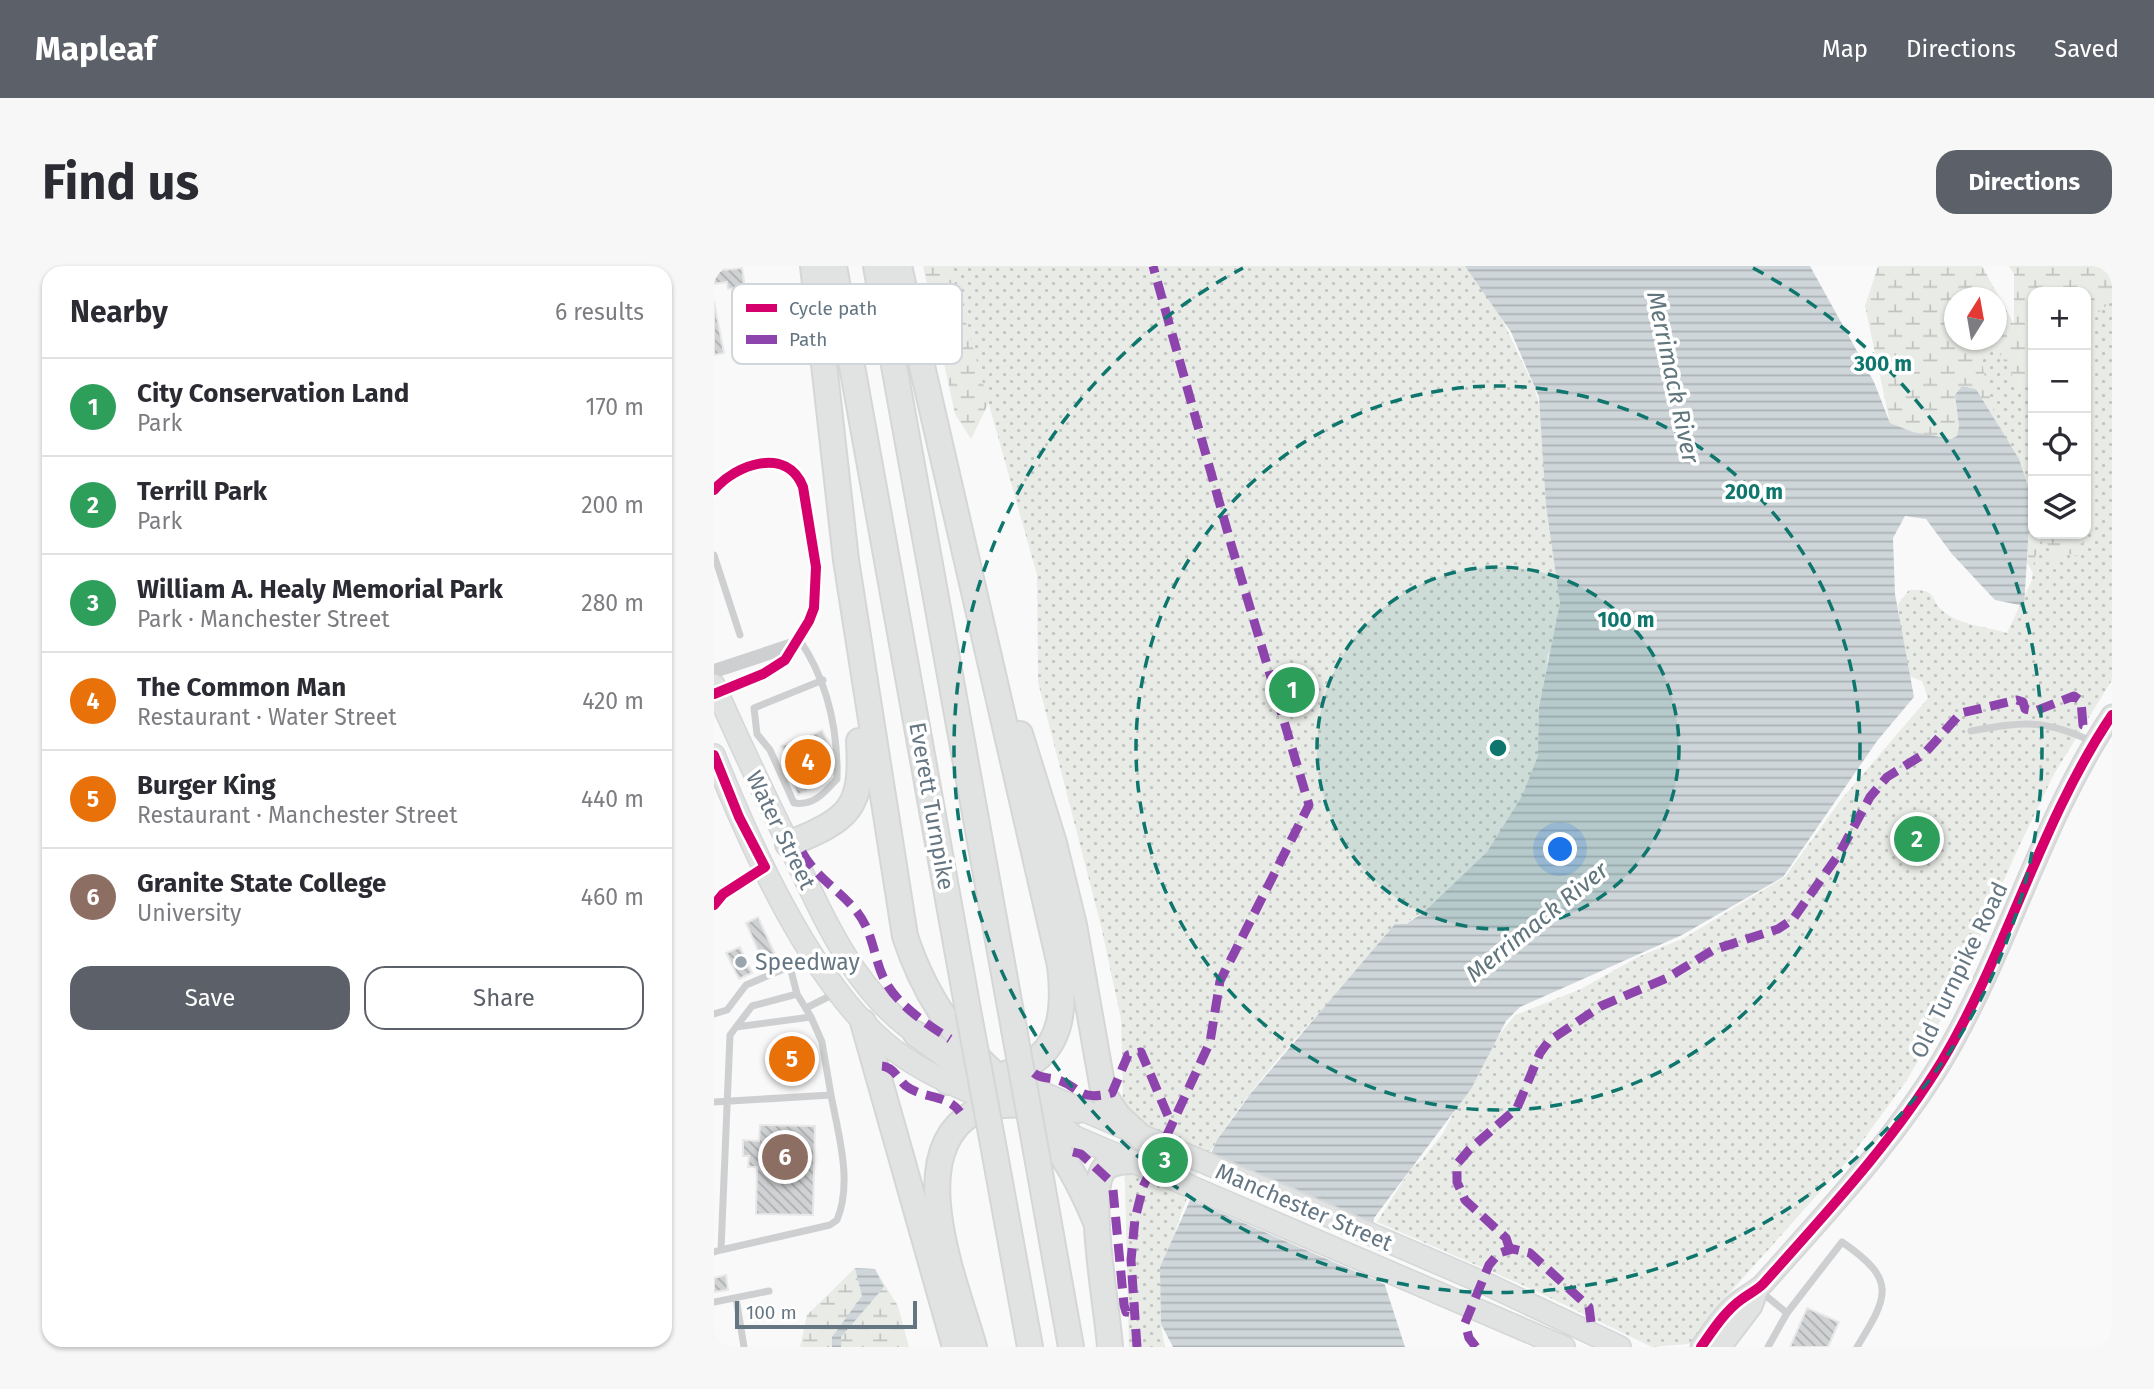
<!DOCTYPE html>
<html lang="en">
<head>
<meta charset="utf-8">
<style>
  :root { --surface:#fff; --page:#f7f7f7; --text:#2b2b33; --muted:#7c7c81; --line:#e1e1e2; --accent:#5c6169 }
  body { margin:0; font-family:"Fira Sans",sans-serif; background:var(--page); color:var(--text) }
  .controls { position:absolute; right:21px; top:21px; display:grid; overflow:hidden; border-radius:14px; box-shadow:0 2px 5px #0004 }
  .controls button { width:63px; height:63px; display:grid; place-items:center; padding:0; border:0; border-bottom:2px solid var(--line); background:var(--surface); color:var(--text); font:35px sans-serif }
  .compass { position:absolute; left:1230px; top:21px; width:63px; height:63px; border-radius:50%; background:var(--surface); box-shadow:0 2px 5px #0004; rotate:11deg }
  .scale { position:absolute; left:21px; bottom:18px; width:182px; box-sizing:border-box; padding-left:7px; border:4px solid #657683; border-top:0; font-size:19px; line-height:24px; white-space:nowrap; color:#657683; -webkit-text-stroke:5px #fff; paint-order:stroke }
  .you { position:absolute; left:847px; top:584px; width:24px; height:24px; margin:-18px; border:5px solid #fff; border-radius:50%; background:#1a73e8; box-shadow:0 0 0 10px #1a73e833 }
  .badge { display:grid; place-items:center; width:46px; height:46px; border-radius:50%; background:var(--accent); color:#fff; font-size:23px; font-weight:700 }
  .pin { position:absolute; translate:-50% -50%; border:4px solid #fff; box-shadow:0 2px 7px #0006 }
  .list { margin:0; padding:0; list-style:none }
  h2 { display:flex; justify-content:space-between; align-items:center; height:91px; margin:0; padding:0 28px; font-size:30px }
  h2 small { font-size:23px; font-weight:400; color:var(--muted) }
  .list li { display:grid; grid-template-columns:46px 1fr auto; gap:21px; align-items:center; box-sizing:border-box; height:98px; padding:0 28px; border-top:2px solid var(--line) }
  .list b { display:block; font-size:26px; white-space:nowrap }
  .list p { margin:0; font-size:23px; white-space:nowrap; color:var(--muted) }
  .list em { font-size:23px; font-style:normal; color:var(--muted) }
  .actions { display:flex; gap:14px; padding:21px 28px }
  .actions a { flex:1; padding:16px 0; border:2px solid var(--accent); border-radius:21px; text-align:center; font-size:24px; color:var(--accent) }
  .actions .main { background:var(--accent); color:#fff }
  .icon { flex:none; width:38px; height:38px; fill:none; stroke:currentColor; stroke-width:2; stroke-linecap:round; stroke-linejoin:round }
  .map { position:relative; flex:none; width:1398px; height:1081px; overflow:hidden; border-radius:21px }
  header { display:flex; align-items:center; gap:42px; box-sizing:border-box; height:98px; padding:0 35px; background:var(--accent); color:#fff }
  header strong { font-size:33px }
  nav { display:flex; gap:38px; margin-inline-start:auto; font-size:24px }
  .intro { display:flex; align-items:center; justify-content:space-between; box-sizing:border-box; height:168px; padding:0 42px }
  h1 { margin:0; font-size:49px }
  .button { padding:18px 32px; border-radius:21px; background:var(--accent); color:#fff; font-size:24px; font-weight:700 }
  main { display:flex; gap:42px; padding:0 42px }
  aside { flex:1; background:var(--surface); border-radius:21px; box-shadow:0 2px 5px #0004 }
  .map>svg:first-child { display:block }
</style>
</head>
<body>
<header>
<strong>Mapleaf</strong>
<nav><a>Map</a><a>Directions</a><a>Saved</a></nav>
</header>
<div class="intro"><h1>Find us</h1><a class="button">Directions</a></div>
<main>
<aside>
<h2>Nearby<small>6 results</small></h2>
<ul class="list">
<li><span class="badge" style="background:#2e9e5b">1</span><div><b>City Conservation Land</b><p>Park</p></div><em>170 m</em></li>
<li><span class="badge" style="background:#2e9e5b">2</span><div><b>Terrill Park</b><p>Park</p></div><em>200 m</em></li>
<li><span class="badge" style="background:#2e9e5b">3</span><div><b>William A. Healy Memorial Park</b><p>Park · Manchester Street</p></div><em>280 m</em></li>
<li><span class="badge" style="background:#e8710a">4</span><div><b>The Common Man</b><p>Restaurant · Water Street</p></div><em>420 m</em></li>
<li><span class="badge" style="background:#e8710a">5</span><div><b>Burger King</b><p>Restaurant · Manchester Street</p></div><em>440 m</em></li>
<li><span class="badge" style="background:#8d6e63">6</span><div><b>Granite State College</b><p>University</p></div><em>460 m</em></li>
</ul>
<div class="actions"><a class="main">Save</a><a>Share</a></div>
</aside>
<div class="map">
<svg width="1398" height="1081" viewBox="0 0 1398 1081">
  <defs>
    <pattern id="wetland-marsh" width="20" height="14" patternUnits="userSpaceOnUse" patternTransform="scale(1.75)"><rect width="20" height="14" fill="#e8ebe6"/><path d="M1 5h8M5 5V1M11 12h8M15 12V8" fill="none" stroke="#c0c3c0"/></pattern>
    <pattern id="park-dots" width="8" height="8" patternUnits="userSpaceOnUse" patternTransform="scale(1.75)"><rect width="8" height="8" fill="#e8ebe6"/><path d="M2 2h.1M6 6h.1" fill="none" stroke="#c0c3c0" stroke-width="1.8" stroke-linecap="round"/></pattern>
    <pattern id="water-rules" width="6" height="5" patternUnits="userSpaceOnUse" patternTransform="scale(1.75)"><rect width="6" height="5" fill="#ced6d9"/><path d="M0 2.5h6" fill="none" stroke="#abb2b5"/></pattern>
    <pattern id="building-back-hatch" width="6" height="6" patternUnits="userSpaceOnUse" patternTransform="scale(1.75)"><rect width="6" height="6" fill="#d0d2d3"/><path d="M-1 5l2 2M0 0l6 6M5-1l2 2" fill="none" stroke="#acafb1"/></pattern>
  </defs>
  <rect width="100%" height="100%" fill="#f9f9f9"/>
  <path fill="url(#wetland-marsh)" fill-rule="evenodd" d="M209 0H342L257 173 241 148Z
    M1164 0H1268L1300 58V8L1295 0H1398V73L1372 96V26H1319V268H1372L1377 308 1338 337 1313 297 1317 230 1305 194 1262 123 1248 120 1241 129 1245 160 1243 171C1224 178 1193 164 1176 157L1151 40ZM1240 32H1282V74H1240Z
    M141 1002 161 1003 184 1040 195 1081H86L93 1049Z"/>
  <path fill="url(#park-dots)" d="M236 0H763L820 121 834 170 851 256 846 374 833 389 829 481 804 563 735 631 696 654 667 678C582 776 475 869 453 1002 448 1030 444 1053 451 1081H415L407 753 387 660 324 416 323 309Z
    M1398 35V414L1340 508 1300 591 1241 729 1193 814 1136 892 1004 1040 975 1078 938 1081 820 1024 663 956 698 901 708 894 729 867 752 824 761 816 770 788 801 749 867 723 924 691 970 672 1071 611 1126 535 1214 432 1208 415 1189 408 1184 338 1195 324C1225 323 1214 332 1229 345 1244 359 1274 361 1293 367L1318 314 1320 294 1328 272H1332L1338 295 1349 286 1365 291 1370 280 1368 268H1372V57Z
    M1266 74H1278L1303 118 1314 122 1319 106V215C1318 214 1310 211 1309 210 1294 194 1262 94 1266 74Z"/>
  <path fill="url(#water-rules)" d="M751 0H1096L1160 116 1176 157 1199 166 1237 173 1243 170 1245 160 1241 129 1248 120 1262 123 1305 193 1317 230 1310 340 1281 334 1238 288 1212 253 1191 250 1179 272 1181 328 1200 431 1163 475 1069 611 968 669 806 741 792 755 757 823 660 952 657 976 691 1081H459L447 1058 446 1001 503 874 537 827 681 658H692L710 646 773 586 808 530 824 490 825 442 846 337 832 239 825 131 797 66Z
    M141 1002 161 1003 170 1021 127 1071V1081H118V1071L148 1030Z"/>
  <path fill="#f9f9f9" d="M494 885 663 958 661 976 675 1020 472 932Z"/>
  <path fill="url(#building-back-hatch)" stroke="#e8e8e8" stroke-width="2" d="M0 0H11V4L28 2 31 21 14 23 13 16 0 18Z
    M0 35 10 87 0 89Z
    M108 464 120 488 116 490 121 498 117 500 119 504 101 513 104 519 84 529 67 494 73 491 67 480 82 473 85 480 92 476 91 472Z
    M44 651 66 699 53 705 32 657Z
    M26 681 38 707 25 713 12 687Z
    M99 779 102 802 56 808 53 785Z
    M46 859 101 860 99 949 42 948 43 901H34L35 890H29V874L45 875Z
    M12 1009 14 1024 0 1026V1012Z
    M1093 1042 1125 1056 1114 1081H1076Z"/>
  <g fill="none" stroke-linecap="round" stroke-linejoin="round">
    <defs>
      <path id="secondary" d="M987 1081C999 1064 1011 1045 1028 1033 1036 1027 1043 1024 1049 1018 1113 946 1178 877 1228 795 1294 684 1326 556 1398 449
        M1007 1081 1038 1040 1044 1024"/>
      <path id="primary" d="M0 419C24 473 49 526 75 579 111 653 142 733 216 776
        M0 489C37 581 95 711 170 776 203 805 244 820 282 838
        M299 814 777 1020 906 1081
        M338 861 850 1081"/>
      <path id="highway" d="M99 0 132 294 191 670C222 766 277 809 354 867
        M120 0 254 744
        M162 0 300 763
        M185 0 346 699C357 791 319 811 234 816
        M306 468 340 577 360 659 390 829 404 850 428 872
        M74 578C136 553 149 543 145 475
        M149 756 241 1081
        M202 768 270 817
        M319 853C348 883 366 918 382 956
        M279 878 316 1081
        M324 896 357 1081
        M260 1081C243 1020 187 889 259 847 283 832 338 841 365 844
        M396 1081C394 1046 371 927 390 903 397 896 406 896 415 895"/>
    </defs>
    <use href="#secondary" stroke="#d5d6d7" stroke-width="23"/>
    <use href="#primary" stroke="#d5d6d7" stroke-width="24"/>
    <use href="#highway" stroke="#d5d6d6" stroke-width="28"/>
    <path stroke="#cecfd0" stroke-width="7" d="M0 289 26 369
      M85 373C113 414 124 464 123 513 110 527 100 540 80 537L56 484 43 468 40 442 109 414
      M1257 465C1308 456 1330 452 1379 476
      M76 701 83 728 97 751
      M92 742 122 727
      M0 748 13 744 32 719 96 692
      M0 836 117 829 108 776 97 751 22 761
      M7 984 116 959 123 954C139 916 124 867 117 829
      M0 986 7 984 16 769 38 740 83 728
      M1046 1025 1073 1047
      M22 1032 30 1081
      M0 1036 55 1025
      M1054 1081 1073 1047 1128 976C1183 1014 1175 1029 1143 1081"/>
    <path stroke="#cecfd0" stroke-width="14" d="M0 224C22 198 73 180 89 221L102 301 100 342 95 355 71 394 49 408 0 428
      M0 405 79 379
      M0 639 9 628 51 601"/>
    <use href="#secondary" stroke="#e1e2e2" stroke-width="19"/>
    <use href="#primary" stroke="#e1e2e2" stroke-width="21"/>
    <use href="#highway" stroke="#e1e2e2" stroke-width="24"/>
    <defs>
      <path id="highway-bridge" d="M254 744 279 878
        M300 763 324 896"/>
    </defs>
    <use href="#highway-bridge" stroke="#d5d6d6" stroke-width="28" stroke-linecap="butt"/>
    <use href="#highway-bridge" stroke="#e1e2e2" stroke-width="24"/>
    <path stroke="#8e44ad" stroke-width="9" stroke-dasharray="18 9" stroke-linecap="butt" d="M88 586C103 612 120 620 139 641 162 666 158 695 174 720 188 742 214 759 236 773
      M168 800C180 801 184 813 192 820 209 833 233 828 246 846
      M320 807C327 813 333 811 341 813 369 821 362 836 398 827L414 789 427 786 457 857
      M359 886 367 888 394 913
      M399 924 410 1039 412 1046 421 1047
      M796 984 792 972 751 934 743 916V898L755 884 803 842 826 787 835 775 887 740 953 712 999 684 1064 663 1079 653 1125 588 1156 531 1173 511 1210 488 1247 447 1303 434 1309 436 1311 443 1321 445 1360 430 1367 435 1369 459 1376 461
      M423 1081 417 994 421 953 429 921 496 776 506 715 595 539 517 278 439 0
      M762 1081 755 1072 751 1057 775 999 785 987 799 983 816 987 875 1041 877 1056"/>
    <defs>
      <path id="cycleway" d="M0 224C22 198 73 180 89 221L102 301 100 342 95 355 71 394 49 408 0 428
        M0 489 25 551 51 601 9 628 0 639
        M987 1081C999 1064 1011 1045 1028 1033 1036 1027 1043 1024 1049 1018 1113 946 1178 877 1228 795 1294 684 1326 556 1398 449"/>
    </defs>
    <use href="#cycleway" stroke="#fff" stroke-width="15"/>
    <use href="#cycleway" stroke="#d6006c" stroke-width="10"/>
  </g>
  <circle cx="784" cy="482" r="181" fill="#0f766e" fill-opacity=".12"/>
  <g fill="none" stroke="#0f766e" stroke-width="3.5" stroke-dasharray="12 9">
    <circle cx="784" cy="482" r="181"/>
    <circle cx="784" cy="482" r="362"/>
    <path d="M1039 2A544 544 0 1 1 529 2"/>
  </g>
  <circle fill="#99a4ac" stroke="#fff" stroke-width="2.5" cx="27" cy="696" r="7"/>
  <g text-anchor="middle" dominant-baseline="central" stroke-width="7" stroke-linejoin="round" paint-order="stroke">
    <g font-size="23" fill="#657683" stroke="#fff">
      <text transform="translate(218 540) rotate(80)">Everett Turnpike</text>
      <text transform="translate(67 564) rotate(64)">Water Street</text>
      <text transform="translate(1245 704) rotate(-64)">Old Turnpike Road</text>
      <text transform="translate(590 941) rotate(23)">Manchester Street</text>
    </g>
    <g font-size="23" fill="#657683" stroke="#fff" text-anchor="start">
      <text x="41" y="696">Speedway</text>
    </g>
    <g font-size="24" font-style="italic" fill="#60757c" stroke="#fff">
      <text transform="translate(959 111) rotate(78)">Merrimack River</text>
      <text transform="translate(823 656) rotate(-39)">Merrimack River</text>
    </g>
  </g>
  <rect x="18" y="18" width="230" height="80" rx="10" fill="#fff" stroke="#d1d6da" stroke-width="2"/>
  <rect x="32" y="38" width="31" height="8" fill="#d6006c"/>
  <rect x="32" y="69" width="31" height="9" fill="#8e44ad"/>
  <g font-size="19" fill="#657683">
    <text x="75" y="49">Cycle path</text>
    <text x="75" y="80">Path</text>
  </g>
  <circle cx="784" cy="482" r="10" fill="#0f766e" stroke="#fff" stroke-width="3.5"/>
  <g font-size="21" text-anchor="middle" font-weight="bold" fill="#0f766e" stroke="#fff" stroke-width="7" stroke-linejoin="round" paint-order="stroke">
    <text x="1169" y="105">300 m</text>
    <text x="1040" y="233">200 m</text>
    <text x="912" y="361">100 m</text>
  </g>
</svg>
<div class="controls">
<button>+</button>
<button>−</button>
<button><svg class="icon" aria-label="locate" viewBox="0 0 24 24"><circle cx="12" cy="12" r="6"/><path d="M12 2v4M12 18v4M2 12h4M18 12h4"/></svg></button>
<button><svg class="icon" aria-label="layers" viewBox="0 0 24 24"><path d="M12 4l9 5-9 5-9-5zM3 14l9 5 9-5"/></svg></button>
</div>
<svg class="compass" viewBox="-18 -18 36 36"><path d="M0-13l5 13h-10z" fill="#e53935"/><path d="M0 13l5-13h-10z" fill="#7c7c81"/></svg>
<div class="scale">100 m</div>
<div class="you"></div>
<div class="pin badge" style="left:578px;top:424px;background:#2e9e5b">1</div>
<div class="pin badge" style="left:1203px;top:573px;background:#2e9e5b">2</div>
<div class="pin badge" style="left:451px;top:894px;background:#2e9e5b">3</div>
<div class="pin badge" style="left:94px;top:496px;background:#e8710a">4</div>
<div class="pin badge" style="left:78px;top:793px;background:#e8710a">5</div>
<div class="pin badge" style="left:71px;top:891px;background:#8d6e63">6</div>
</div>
</main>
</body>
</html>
